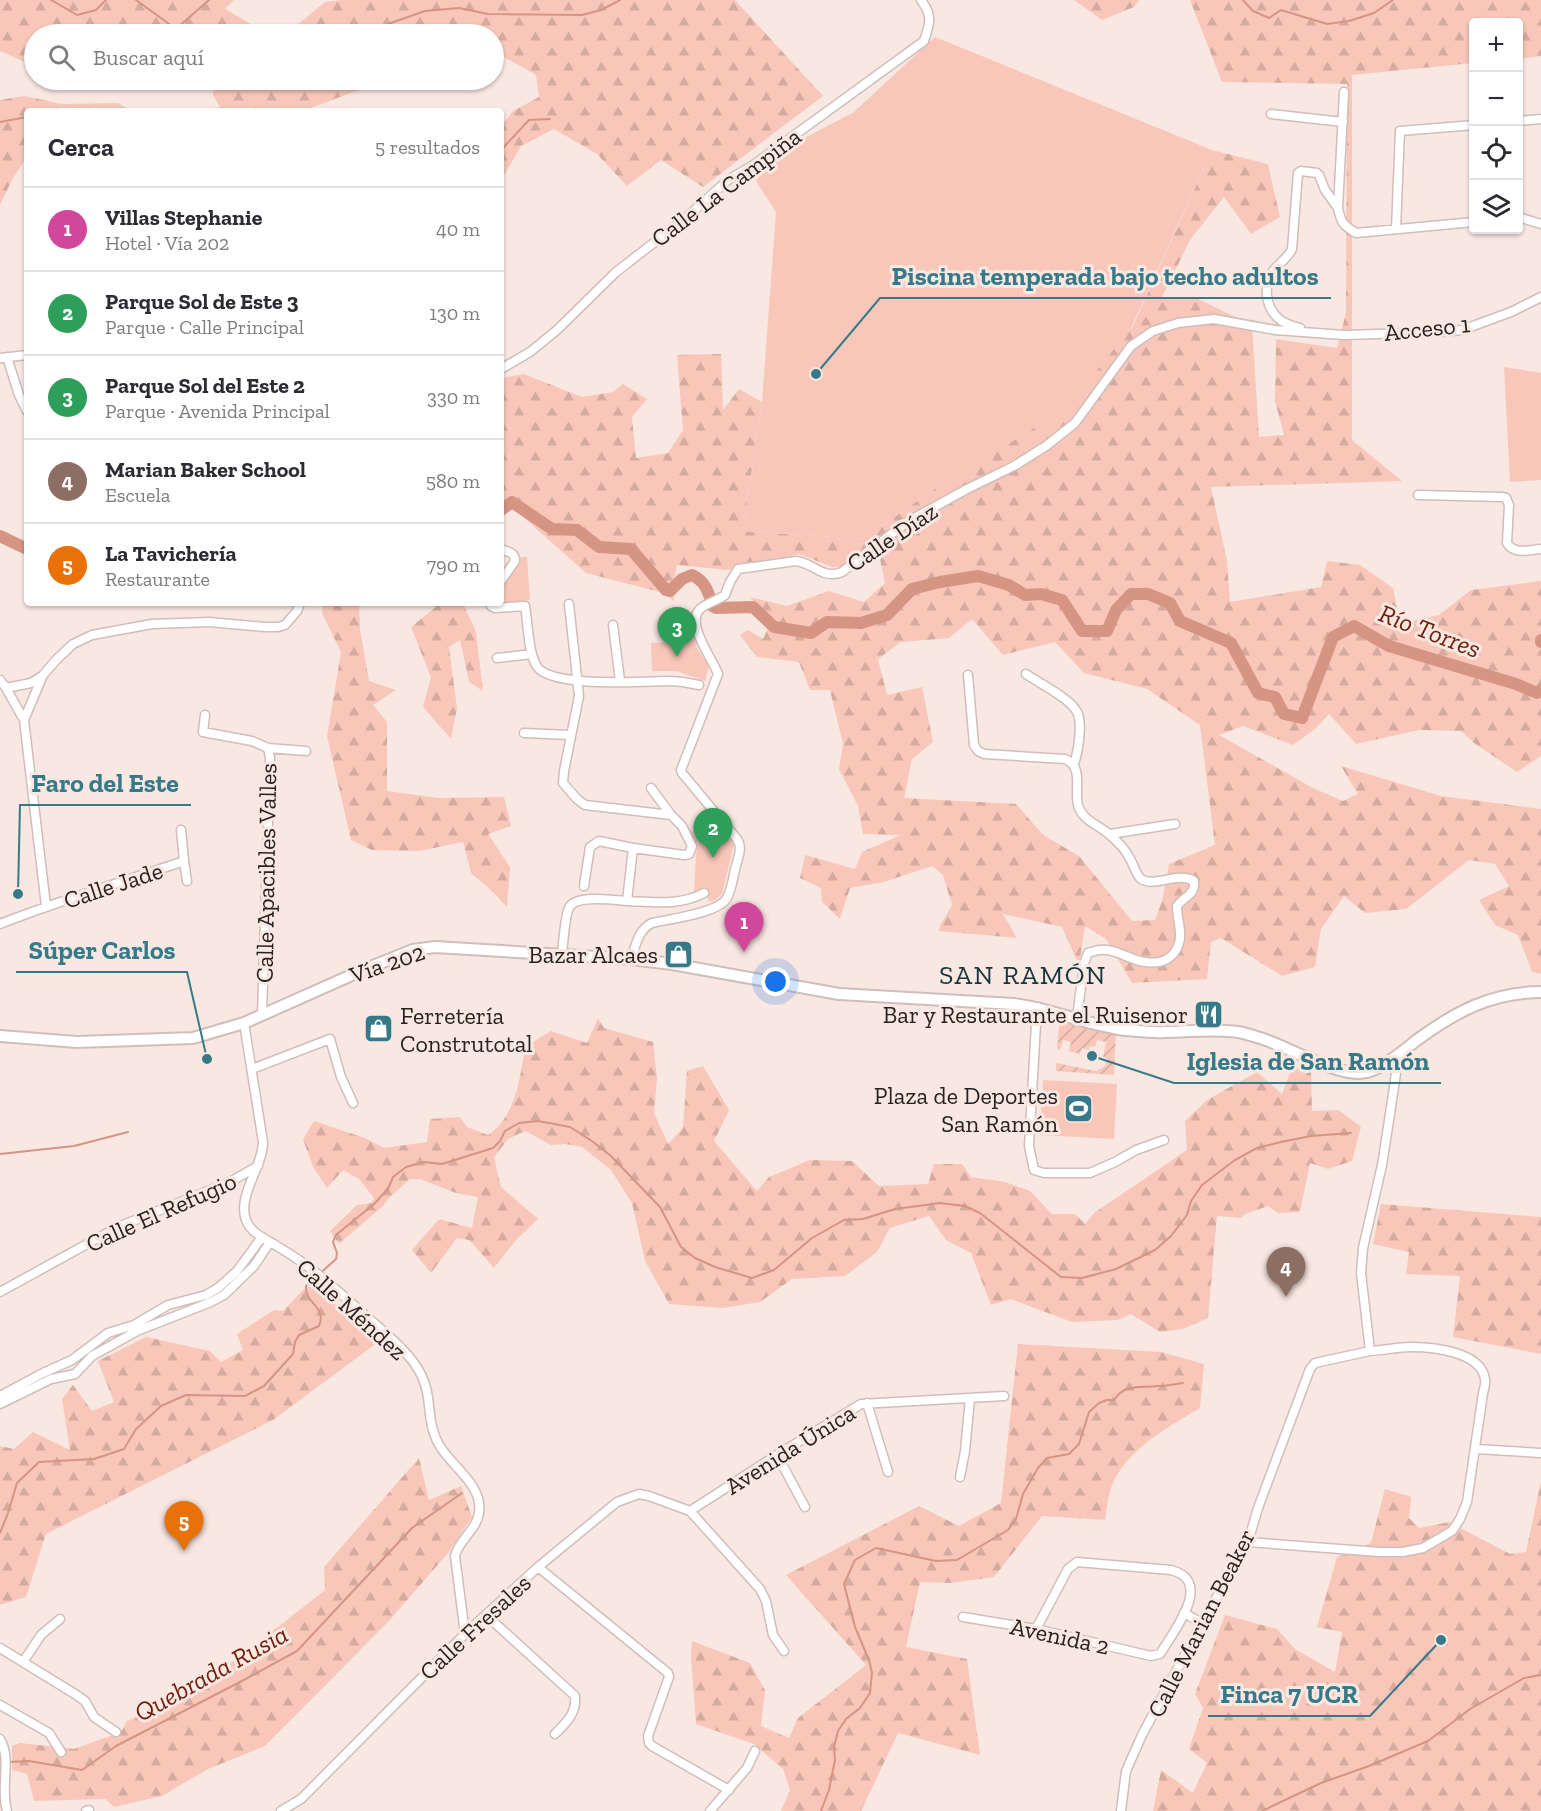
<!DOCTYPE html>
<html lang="es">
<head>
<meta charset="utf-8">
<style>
  :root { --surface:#fff; --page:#f7f7f7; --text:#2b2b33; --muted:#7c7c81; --line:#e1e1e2; --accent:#d93025 }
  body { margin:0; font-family:"Zilla Slab",serif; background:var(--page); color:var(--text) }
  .controls { position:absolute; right:18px; top:18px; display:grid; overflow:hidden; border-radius:6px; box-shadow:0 2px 4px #0004 }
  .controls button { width:54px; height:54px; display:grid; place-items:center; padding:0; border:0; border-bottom:2px solid var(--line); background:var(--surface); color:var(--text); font:30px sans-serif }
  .you { position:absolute; left:776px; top:982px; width:21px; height:21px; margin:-15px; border:4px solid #fff; border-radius:50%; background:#1a73e8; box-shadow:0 0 0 9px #1a73e833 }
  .badge { display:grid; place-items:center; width:39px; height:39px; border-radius:50%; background:var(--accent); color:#fff; font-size:20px; font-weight:700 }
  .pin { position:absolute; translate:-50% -50px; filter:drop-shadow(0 2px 3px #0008) }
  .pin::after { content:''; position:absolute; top:32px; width:21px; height:18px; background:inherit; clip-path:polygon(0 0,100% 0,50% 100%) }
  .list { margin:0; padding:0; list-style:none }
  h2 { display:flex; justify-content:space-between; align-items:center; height:78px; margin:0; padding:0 24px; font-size:26px }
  h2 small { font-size:20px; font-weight:400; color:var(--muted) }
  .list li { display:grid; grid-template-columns:39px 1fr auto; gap:18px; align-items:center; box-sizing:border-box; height:84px; padding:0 24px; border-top:2px solid var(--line) }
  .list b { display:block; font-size:22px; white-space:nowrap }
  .list p { margin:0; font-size:20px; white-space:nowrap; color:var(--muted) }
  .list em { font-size:20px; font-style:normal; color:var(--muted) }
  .icon { flex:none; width:33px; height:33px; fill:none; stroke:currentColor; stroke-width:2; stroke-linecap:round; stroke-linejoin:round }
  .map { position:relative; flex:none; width:1541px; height:1811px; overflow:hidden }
  .search { position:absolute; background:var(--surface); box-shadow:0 2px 4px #0004; left:24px; top:24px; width:480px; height:66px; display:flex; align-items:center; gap:15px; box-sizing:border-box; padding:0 21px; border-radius:33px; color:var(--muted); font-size:22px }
  .panel { position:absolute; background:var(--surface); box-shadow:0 2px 4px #0004; left:24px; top:108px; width:480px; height:498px; border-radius:6px }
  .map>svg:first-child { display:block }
</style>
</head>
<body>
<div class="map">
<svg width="1541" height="1811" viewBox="0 0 1541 1811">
  <defs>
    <pattern id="forest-firs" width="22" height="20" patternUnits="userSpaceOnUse" patternTransform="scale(1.5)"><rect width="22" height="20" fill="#f8c7ba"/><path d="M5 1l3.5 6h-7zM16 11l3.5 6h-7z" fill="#d5ab9f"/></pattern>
    <pattern id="garden-furrows" width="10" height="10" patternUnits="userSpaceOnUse" patternTransform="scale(1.5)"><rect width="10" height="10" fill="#f8c7ba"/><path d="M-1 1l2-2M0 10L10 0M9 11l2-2" fill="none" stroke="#d5ab9f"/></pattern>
  </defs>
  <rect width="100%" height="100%" fill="#f9e7e2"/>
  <path fill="url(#forest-firs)" fill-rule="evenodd" d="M0 0H234L225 9 261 30H291L325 2 342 0H735L823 96 703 187 661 160 627 186 597 154 554 129 521 146 501 181V126L513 111 539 97 536 75 502 56 494 54V34H34V66L0 51Z
    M1074 0H1139L1134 7 1102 20Z
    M1190 0H1541V56L1519 59 1518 22H1474L1473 63 1352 75V440L1402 481 1211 487 1227 561 1230 602 1321 587 1327 561 1360 565 1393 588 1400 624 1439 615 1471 590 1541 581V756L1517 772 1474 743 1461 731 1419 730 1356 744 1329 714 1316 728 1293 745 1243 726 1219 735 1313 788 1343 801 1358 794 1341 766 1441 796 1541 809V974L1532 972 1518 935 1495 925 1479 900 1509 886 1495 864 1469 860 1406 909 1365 913 1344 896 1321 929 1315 967 1282 976 1221 938 1211 942 1207 979 1132 983 1106 939 1085 926 1079 965 1062 927 1003 914 1017 938 939 931 940 926 952 905 943 875 932 866 884 882 850 888 840 919 822 902 821 888 800 878 805 855 855 869 862 852 901 835 863 834 858 806 839 769 843 744 830 690H810L799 662 757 657 740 635 748 630 763 639 771 622 750 597 787 606 829 591 864 602 885 583 880 559 855 568 832 567 799 554 727 570 677 565 673 587 674 601 660 592 586 573 513 508 501 518V378L524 374 582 397 613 392 623 384 647 399 632 417 636 458 668 453 683 430 677 355 721 354 723 410 739 389 762 402 743 531 863 539 943 483 1132 328 1212 150 1268 164 1280 217 1251 234 1224 197 1190 240 1162 297H1194L1252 325 1259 437 1284 435 1275 401 1276 339 1337 348 1346 313 1347 84 1222 82ZM972 619 1003 655 1055 642 1084 673 1147 689 1200 725 1215 845 1169 864 1162 901 1155 920 1132 921 1079 856 1043 835 1016 804 904 798 912 759 933 742 922 687 887 695 878 659 901 642 949 638Z
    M214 80H385L303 111H222L213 95Z
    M24 96 62 104 118 103 132 111H27V160H25L13 178 0 205V100Z
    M323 603H359L360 629 369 681 396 690 373 705 387 722V791L438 798 504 797 511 826 488 834 510 867 507 907 493 892 471 873 463 842 419 851 372 850 351 840 327 736 341 652 322 613Z
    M437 603H463L476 632 483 691 469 682 460 640 449 647 457 708 451 739 423 707 431 677 411 627 437 606Z
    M598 1018 604 1028 653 1042 657 1078 654 1113 668 1144 683 1128 687 1071 703 1066 729 1110 714 1141 757 1191 769 1177 810 1160 852 1161 879 1186 928 1184 934 1164H962L971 1177 1005 1182 1030 1191 1052 1214H1075L1085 1224 1094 1213 1187 1150 1185 1121 1207 1100 1257 1072 1282 1094 1292 1067 1311 1070 1312 1111 1339 1110 1361 1127 1352 1161 1328 1169 1310 1163 1300 1212 1278 1213 1268 1206 1245 1214 1241 1218 1217 1216 1208 1318 1183 1329 1160 1332 1131 1314 1118 1320 1072 1322 1011 1299 991 1305 971 1253 946 1240 929 1216 890 1228 877 1252 845 1276 792 1279 760 1302 723 1308 669 1304 645 1261 632 1203 611 1170 582 1147 565 1144 551 1145 525 1131 508 1139 494 1157 501 1187 538 1219 516 1240 494 1268 469 1240 457 1238 431 1273 412 1250 439 1219 472 1228 478 1197 456 1193 420 1179H410L389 1198 383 1206 339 1244 330 1231 357 1205 371 1203 374 1198 359 1179 343 1170 327 1188 313 1167 303 1139 314 1121 365 1138 384 1148 427 1142 430 1119 460 1117 467 1127 488 1135C516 1116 520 1079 525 1047L551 1031 587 1043Z
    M1381 1204 1541 1217V1354L1453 1337 1460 1276 1406 1274 1409 1252 1373 1244Z
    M311 1286 381 1340 273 1420 46 1534 26 1597 0 1605V1446L14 1449 33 1432 70 1450 62 1399 73 1385 92 1411 114 1402 98 1361 146 1337 210 1351 221 1362 243 1350 237 1334 274 1310 283 1311 304 1289Z
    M1018 1344 1161 1352 1204 1364 1200 1408C1168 1427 1124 1451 1111 1488 1107 1498 1107 1510 1105 1520L1042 1516 994 1577 951 1583 920 1582 906 1647 967 1659 980 1755 898 1733 861 1811H781L790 1790 783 1769 754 1744 696 1724 691 1657 692 1641 750 1663 765 1690 761 1726 789 1738 798 1718 866 1665 786 1575 919 1506 959 1526 1001 1503Z
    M419 1458 429 1500 461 1486 472 1517 448 1553 389 1621 265 1746 208 1769 162 1796 114 1807 105 1799 34 1801 27 1774 12 1770V1746L20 1743 74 1749 121 1732 127 1721 197 1688 255 1645 325 1590 324 1567Z
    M1541 1481V1811H1153L1161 1770 1193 1793 1207 1763 1189 1749 1203 1708 1195 1694 1225 1615 1277 1629 1295 1649 1335 1672 1342 1632 1317 1627 1337 1557 1371 1543 1385 1489 1411 1497 1409 1518 1419 1528 1449 1522 1510 1554 1526 1552Z"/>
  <path fill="#f8c7ba" d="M935 37 1212 150 1131 328 1066 409 943 483 863 539 743 531 762 402 776 212 756 181 767 158 854 112Z
    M1504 367 1541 373V480L1510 482Z
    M520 557H527L530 600 498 604 496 603H501V586Z
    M674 626H691L697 648 709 666 705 681 676 671H652L651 643 672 642Z
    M710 816 734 844 722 894 715 900 709 902 706 890 694 895 696 854 698 845 692 832Z
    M1043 1080 1117 1084 1114 1139 1040 1135Z"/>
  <path fill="url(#garden-furrows)" d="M1060 1018 1116 1032 1114 1075 1056 1071V1063L1096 1071 1105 1066 1107 1058 1103 1057 1106 1042 1097 1040 1095 1047 1093 1046 1089 1047V1050L1082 1048 1080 1054 1069 1051 1071 1042 1063 1040 1060 1050 1057 1049Z"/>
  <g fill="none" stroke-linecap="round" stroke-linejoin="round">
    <path stroke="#d69483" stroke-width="2" d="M51 0 77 15 96 10 106 0
      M136 0 176 29 209 0
      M1243 0 1253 11 1269 18 1281 10 1327 24 1349 21 1374 13 1393 0
      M178 29C193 26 208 22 220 34
      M368 34 388 24 425 11 459 8 488 14 582 15 601 10 620 0
      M0 122 27 117
      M501 150 529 120 550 119
      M0 1154 74 1146 128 1132
      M0 1533 8 1513 17 1483 39 1462 94 1459 124 1449 136 1429 161 1406 186 1395 245 1396 264 1386 293 1354 295 1342 299 1335 319 1326C327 1306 305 1305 306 1286L336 1259 337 1253 333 1242 336 1235 374 1204 388 1189 393 1177 406 1167 423 1162 442 1164 493 1148 500 1141 505 1131 519 1123 538 1121 570 1127 592 1141 611 1156 660 1207 681 1247 695 1258 715 1267 752 1278 774 1270 812 1238 844 1220 863 1219 895 1209 940 1203 965 1206 980 1213 1061 1277 1082 1278 1116 1269 1155 1250 1171 1236 1187 1215 1191 1201 1202 1185 1235 1160 1257 1148 1281 1142 1311 1136 1351 1133
      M9 1762 29 1761 82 1770 116 1746 240 1682 297 1651 412 1528 462 1493
      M821 1811 829 1790 835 1760 834 1747 838 1731 846 1719 860 1708 870 1693 872 1673 869 1660 855 1627 844 1584 855 1560 876 1548 936 1561 957 1560 1008 1530 1016 1519 1023 1494 1038 1468 1047 1458 1069 1454 1079 1444 1089 1412 1099 1403 1107 1400H1114C1125 1383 1141 1388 1158 1386 1166 1386 1175 1384 1183 1383
      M1262 1811 1321 1783 1369 1766 1428 1741 1470 1709 1524 1678 1541 1675"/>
    <path stroke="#d69483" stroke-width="12" d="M501 510 512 502 552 529 577 530 599 547 631 549 666 590 670 591 682 579 692 575C705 581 709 592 712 606L716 608 753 607 774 627 811 633 827 622 861 623 887 615 912 589 940 582 978 576 1009 585 1025 595 1041 594 1062 600 1082 631H1107L1116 610 1131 594H1148L1170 603 1180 621 1231 643 1258 693 1275 697 1284 714 1302 718 1333 637 1354 626 1389 646 1516 684 1537 693 1541 690
      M0 536 27 549
      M1541 640V642"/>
    <defs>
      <path id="minor" d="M1344 92 1338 208C1341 223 1343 225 1356 233L1474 222
        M1271 114 1343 122
        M1518 121 1541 119
        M1518 217 1541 224
        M1396 229 1400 131 1474 125
        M1300 328C1293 326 1285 324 1279 319 1265 307 1263 285 1273 271 1279 263 1288 258 1292 249L1298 173 1301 171 1317 173 1319 175 1325 190 1338 208
        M7 357 19 395 27 411
        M0 358 27 355
        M501 369 530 352 557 330 615 273 688 216 728 180 752 166 924 41C930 23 933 16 921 0
        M1418 495 1503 497 1506 498 1509 505 1507 543C1514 555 1529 550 1541 549
        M501 549C508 552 515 552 515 561L501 581
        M490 603 491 606 495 608 525 606C528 623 528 651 536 665 548 689 646 681 671 681L683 682 699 685
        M613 625 620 681
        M497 658 532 654
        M1026 674C1039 683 1070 698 1077 712 1083 723 1078 752 1074 764
        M968 675 974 745 978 751 984 754 1065 759C1084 767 1074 788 1078 805 1082 821 1100 825 1111 836 1118 842 1125 849 1129 857 1133 863 1135 872 1140 878 1152 889 1178 871 1194 881 1196 895 1184 896 1177 906 1177 917 1181 928 1180 939 1177 956 1164 965 1146 962 1132 961 1120 951 1106 950 1099 949 1094 951 1088 953L1084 963 1077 1018
        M0 680 6 688 24 720
        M6 688 31 683 42 676
        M205 715 203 732 252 741 268 748 270 758 262 1014
        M524 733 570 735
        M268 748 306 751
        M651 788 671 815
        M1110 834 1175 824
        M184 861 187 881
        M584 886 590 847 599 841 633 848
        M627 901C653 902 680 906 704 893
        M46 906 24 720 43 675 57 659 73 644 92 635 152 624 209 622 265 627H278L285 625 297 611 300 603
        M0 924C60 900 123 882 184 861L181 830
        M562 954C563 945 565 915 569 908 575 894 614 900 627 901L633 848 684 855 689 854 692 846 682 826 671 815 585 805 577 799 563 783 564 771 579 696 569 604
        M631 959C636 945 638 930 652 923 669 919 719 913 727 898 732 889 733 876 736 866 738 857 743 848 737 839L682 773 681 770 718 674C713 659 685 624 700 609 706 603 717 601 725 595L730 582 738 569 796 561C814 563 823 580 842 572L907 522 967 489 1014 466 1046 446 1075 423 1131 346 1153 331 1178 323 1214 319 1275 330 1344 335 1441 332 1462 330 1511 312 1541 297
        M1037 1007 1029 1146 1034 1170 1044 1173H1090L1115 1162 1136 1150 1164 1140
        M244 1023 263 1142C263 1167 237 1195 246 1220 251 1234 268 1240 280 1248 311 1266 338 1291 365 1315 377 1326 391 1337 402 1349 413 1360 424 1376 427 1392 430 1406 429 1422 435 1436 444 1463 484 1482 479 1513 476 1531 459 1539 455 1556L465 1634
        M252 1069 330 1039 341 1077 353 1103
        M0 1292 118 1227 230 1182 258 1166
        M0 1396 43 1373 72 1360 108 1333 134 1325 168 1305 206 1295 218 1288 237 1271 262 1237
        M867 1403 888 1472
        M0 1404 51 1379 75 1374 92 1356 137 1331 211 1302 224 1295 254 1266 270 1242
        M1476 1449 1541 1453
        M777 1455 805 1507
        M960 1477 965 1451 970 1398
        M690 1511 777 1455 861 1404 1004 1396
        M1248 1542 1380 1552H1403L1423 1548 1452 1531 1460 1519 1467 1502 1483 1393C1484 1389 1486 1383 1485 1379 1481 1352 1434 1347 1412 1347 1398 1347 1384 1350 1370 1351
        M538 1567 668 1673 669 1677 648 1736 649 1743 652 1746 729 1790
        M1184 1613 1202 1623
        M486 1615 575 1696C577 1713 566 1723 555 1734
        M963 1617 1036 1629 1151 1656 1160 1654C1173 1632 1215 1581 1171 1570L1077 1562 1068 1569 1036 1629
        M0 1648 75 1694 85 1701 94 1717 116 1732
        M23 1662 41 1635 60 1619
        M0 1705 49 1733 61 1752
        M0 1739C12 1759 0 1787 7 1811
        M86 1811 89 1810
        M281 1811 301 1799 465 1634 538 1567 617 1502 639 1494 649 1496 690 1511 760 1589 766 1601 773 1635 784 1651
        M710 1811 747 1768 755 1751
        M1121 1811 1126 1771 1142 1735 1202 1623 1248 1542 1258 1508 1310 1369 1315 1363 1370 1351 1361 1273 1363 1248 1382 1165 1390 1114 1396 1073 1395 1057"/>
      <path id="secondary" d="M0 1036 77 1042 193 1038 244 1023 363 970 413 950 435 947 631 959 672 964 839 994 1014 1004C1052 1009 1087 1025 1125 1030 1138 1031 1152 1033 1165 1032 1189 1032 1214 1028 1238 1032 1245 1033 1253 1036 1260 1038 1288 1046 1340 1079 1367 1072 1383 1068 1403 1051 1417 1040 1455 1012 1492 992 1541 992"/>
    </defs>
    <use href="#minor" stroke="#cfbeb9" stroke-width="11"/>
    <use href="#secondary" stroke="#cfbeb9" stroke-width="14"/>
    <use href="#minor" stroke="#fff" stroke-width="8"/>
    <use href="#secondary" stroke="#fff" stroke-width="10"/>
  </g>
  <defs>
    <symbol id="shop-square" viewBox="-11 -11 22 22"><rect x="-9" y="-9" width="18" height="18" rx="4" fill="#367a89" stroke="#f9e7e2"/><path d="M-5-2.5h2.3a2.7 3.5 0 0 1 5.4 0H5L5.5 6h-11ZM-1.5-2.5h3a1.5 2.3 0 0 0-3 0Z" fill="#fff"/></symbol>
    <symbol id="restaurant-square" viewBox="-11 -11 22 22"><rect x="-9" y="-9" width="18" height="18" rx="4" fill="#367a89" stroke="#f9e7e2"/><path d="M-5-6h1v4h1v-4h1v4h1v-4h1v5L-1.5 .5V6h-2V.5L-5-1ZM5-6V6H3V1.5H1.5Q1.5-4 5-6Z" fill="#fff"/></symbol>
    <symbol id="stadium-square" viewBox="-11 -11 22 22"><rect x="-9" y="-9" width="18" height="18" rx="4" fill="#367a89" stroke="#f9e7e2"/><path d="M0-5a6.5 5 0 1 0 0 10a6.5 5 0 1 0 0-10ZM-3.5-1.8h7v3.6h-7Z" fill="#fff"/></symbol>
  </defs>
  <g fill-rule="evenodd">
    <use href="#shop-square" x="662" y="938" width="33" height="33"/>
    <use href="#restaurant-square" x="1192" y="998" width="33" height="33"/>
    <use href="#shop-square" x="362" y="1012" width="33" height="33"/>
    <use href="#stadium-square" x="1062" y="1092" width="33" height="33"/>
  </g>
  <g text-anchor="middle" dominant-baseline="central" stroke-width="6" stroke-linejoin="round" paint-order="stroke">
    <g font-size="24" fill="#27211f" stroke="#f9e7e2">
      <text transform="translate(726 187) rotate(-37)">Calle La Campiña</text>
      <text transform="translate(1427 328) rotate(-6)">Acceso 1</text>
      <text transform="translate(892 537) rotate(-34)">Calle Díaz</text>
      <text transform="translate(266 873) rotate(-89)">Calle Apacibles Valles</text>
      <text transform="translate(113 885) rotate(-18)">Calle Jade</text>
      <text transform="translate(387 963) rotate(-19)">Vía 202</text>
      <text transform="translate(161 1212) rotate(-24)">Calle El Refugio</text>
      <text transform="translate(352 1309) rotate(42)">Calle Méndez</text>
      <text transform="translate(790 1449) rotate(-32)">Avenida Única</text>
      <text transform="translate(1201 1623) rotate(-63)">Calle Marian Beaker</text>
      <text transform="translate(475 1627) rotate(-43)">Calle Fresales</text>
      <text transform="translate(1060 1636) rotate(12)">Avenida 2</text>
    </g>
    <g font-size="24" fill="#27211f" stroke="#f9e7e2" text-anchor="end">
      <text x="658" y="954">Bazar Alcaes</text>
      <text x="1188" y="1014">Bar y Restaurante el Ruisenor</text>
      <text x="400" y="1015" text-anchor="start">Ferretería<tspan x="400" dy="28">Construtotal</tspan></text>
      <text x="1058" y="1095">Plaza de Deportes<tspan x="1058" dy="28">San Ramón</tspan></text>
    </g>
    <g font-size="26" font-style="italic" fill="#6e1f0c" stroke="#f9e7e2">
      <text transform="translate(1430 631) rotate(21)">Río Torres</text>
      <text transform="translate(211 1673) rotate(-29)">Quebrada Rusia</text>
    </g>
    <g font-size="27" letter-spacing="1.5" fill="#15363d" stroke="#f9e7e2">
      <text x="1023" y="975">SAN RAMÓN</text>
    </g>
  </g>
  <path fill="none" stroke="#367a89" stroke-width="2" d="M816 374L880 298H1331M18 894L20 805H191M207 1059L187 972H16M1092 1056L1174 1083H1441M1441 1640L1370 1716H1208"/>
  <g fill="#367a89" stroke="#f9e7e2" stroke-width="2">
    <circle cx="816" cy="374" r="6"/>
    <circle cx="18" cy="894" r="6"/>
    <circle cx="207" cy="1059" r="6"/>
    <circle cx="1092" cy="1056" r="6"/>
    <circle cx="1441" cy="1640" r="6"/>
  </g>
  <g font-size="26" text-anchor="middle" font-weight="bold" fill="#367a89" stroke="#f9e7e2" stroke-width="6" stroke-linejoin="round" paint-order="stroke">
    <text x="1105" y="285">Piscina temperada bajo techo adultos</text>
    <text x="105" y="792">Faro del Este</text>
    <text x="102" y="959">Súper Carlos</text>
    <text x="1308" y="1070">Iglesia de San Ramón</text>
    <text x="1289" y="1703">Finca 7 UCR</text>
  </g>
</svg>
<div class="controls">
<button>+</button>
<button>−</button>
<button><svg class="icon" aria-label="locate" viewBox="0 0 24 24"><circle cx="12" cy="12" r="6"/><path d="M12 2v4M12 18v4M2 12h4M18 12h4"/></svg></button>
<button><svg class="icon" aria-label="layers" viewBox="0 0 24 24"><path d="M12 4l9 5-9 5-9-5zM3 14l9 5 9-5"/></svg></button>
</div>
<div class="you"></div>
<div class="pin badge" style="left:744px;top:952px;background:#d1479c">1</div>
<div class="pin badge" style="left:713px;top:858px;background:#2e9e5b">2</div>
<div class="pin badge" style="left:677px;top:657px;background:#2e9e5b">3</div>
<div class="pin badge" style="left:1286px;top:1297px;background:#8d6e63">4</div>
<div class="pin badge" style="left:184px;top:1551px;background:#e8710a">5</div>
<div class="search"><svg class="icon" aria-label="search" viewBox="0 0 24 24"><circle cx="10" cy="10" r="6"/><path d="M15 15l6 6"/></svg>Buscar aquí</div>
<section class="panel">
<h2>Cerca<small>5 resultados</small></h2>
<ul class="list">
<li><span class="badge" style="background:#d1479c">1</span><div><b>Villas Stephanie</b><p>Hotel · Vía 202</p></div><em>40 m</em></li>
<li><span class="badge" style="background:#2e9e5b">2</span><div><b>Parque Sol de Este 3</b><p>Parque · Calle Principal</p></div><em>130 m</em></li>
<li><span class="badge" style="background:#2e9e5b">3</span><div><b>Parque Sol del Este 2</b><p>Parque · Avenida Principal</p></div><em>330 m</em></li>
<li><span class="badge" style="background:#8d6e63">4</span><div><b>Marian Baker School</b><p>Escuela</p></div><em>580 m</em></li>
<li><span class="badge" style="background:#e8710a">5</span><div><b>La Tavichería</b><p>Restaurante</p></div><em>790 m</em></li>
</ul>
</section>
</div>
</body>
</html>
